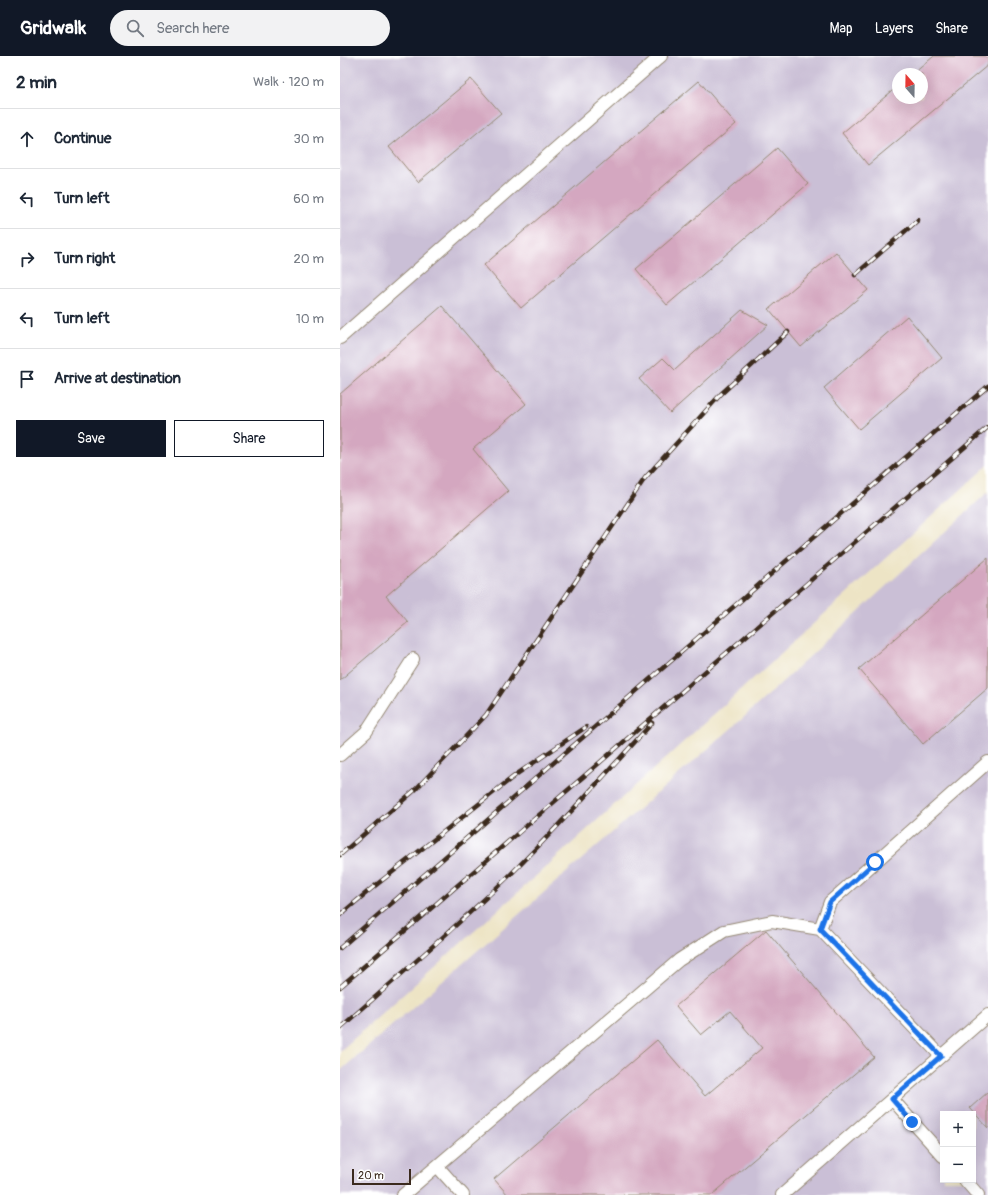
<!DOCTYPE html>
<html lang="en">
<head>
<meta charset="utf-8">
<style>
  :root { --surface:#fff; --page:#f2f2f3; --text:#1f2937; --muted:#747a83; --line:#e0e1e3; --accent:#111827 }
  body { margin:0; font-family:Pangolin,sans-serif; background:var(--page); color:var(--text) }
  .controls { position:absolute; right:12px; bottom:12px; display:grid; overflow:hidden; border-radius:0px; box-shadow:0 4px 16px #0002 }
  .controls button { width:36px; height:36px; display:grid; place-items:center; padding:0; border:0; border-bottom:1px solid var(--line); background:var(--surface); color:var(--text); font:20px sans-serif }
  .compass { position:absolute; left:552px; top:12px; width:36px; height:36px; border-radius:50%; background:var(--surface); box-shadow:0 4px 16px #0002; rotate:340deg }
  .scale { position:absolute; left:12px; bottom:10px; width:59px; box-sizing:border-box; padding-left:4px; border:2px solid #3b2a1e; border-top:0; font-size:11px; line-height:14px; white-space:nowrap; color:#3b2a1e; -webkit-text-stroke:3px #fff; paint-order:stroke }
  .stop { position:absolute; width:12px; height:12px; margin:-9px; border:3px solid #1a73e8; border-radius:50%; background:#fff }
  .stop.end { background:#1a73e8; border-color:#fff; box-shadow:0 1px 4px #0008 }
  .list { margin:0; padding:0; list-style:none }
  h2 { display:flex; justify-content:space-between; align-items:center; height:52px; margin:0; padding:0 16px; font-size:17px }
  h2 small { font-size:13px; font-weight:400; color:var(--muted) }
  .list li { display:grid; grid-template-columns:26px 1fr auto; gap:12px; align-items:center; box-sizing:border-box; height:60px; padding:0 16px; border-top:1px solid var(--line) }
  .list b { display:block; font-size:15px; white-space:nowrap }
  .list em { font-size:13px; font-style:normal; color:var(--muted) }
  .actions { display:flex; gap:8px; padding:12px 16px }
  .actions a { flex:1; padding:9px 0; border:1px solid var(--accent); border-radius:0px; text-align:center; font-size:14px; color:var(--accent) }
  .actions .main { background:var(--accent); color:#fff }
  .icon { flex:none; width:22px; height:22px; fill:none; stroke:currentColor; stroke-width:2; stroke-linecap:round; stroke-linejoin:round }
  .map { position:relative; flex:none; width:648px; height:1139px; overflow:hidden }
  header { display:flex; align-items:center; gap:24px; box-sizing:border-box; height:56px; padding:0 20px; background:var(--accent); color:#fff }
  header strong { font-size:19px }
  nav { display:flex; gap:22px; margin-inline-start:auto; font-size:14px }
  .search { width:280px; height:36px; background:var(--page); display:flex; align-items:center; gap:10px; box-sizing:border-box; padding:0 14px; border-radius:22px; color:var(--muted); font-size:15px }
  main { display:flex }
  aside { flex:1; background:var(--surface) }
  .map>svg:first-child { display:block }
</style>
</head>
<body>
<header>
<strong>Gridwalk</strong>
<div class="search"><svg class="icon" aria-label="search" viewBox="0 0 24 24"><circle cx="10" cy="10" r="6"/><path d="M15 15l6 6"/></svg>Search here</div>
<nav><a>Map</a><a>Layers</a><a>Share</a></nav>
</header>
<main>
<aside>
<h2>2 min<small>Walk · 120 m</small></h2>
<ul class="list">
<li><svg class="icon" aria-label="ahead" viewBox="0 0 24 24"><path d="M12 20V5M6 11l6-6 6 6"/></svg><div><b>Continue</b></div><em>30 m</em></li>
<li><svg class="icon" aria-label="left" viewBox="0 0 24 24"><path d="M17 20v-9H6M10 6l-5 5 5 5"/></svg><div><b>Turn left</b></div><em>60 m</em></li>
<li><svg class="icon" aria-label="right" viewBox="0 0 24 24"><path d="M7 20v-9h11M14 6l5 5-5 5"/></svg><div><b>Turn right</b></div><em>20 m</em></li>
<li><svg class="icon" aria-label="left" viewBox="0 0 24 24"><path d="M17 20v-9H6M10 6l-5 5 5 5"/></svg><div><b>Turn left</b></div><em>10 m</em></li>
<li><svg class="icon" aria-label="arrive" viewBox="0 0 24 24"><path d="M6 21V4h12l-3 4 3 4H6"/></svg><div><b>Arrive at destination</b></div></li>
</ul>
<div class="actions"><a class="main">Save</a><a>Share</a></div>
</aside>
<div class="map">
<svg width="648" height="1139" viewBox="0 0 648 1139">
  <rect width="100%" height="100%" fill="#fff"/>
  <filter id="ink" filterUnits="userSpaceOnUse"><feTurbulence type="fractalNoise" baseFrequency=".025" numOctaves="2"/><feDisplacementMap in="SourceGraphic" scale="8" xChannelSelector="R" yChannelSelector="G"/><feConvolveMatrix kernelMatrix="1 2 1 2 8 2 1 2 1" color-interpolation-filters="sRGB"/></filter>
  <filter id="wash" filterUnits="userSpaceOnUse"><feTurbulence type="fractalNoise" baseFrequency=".012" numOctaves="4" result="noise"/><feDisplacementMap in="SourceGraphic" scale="16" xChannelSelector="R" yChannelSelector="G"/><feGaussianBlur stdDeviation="0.9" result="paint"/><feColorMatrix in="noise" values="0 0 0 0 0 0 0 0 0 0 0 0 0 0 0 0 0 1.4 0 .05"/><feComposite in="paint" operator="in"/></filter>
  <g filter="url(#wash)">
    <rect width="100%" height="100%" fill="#ede4c5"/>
    <path fill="#cabfd6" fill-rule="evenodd" d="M0 0H648V409L175 839 0 995ZM558 18H582V42H558Z
      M648 436V1139H0V1015L402 663ZM603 1058H633V1124H603Z"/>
    <g id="blocks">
      <path fill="#d4a7c0" d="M594 0H645L648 4V9L528 109 502 77 558 30V42H582V18H573Z
        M131 23 161 57 78 126 49 91Z
        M359 25 396 68 181 252 144 209Z
        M437 92 468 128 327 249 296 213Z
        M496 196 528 234 461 291 429 253Z
        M102 250 186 348 133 393 168 435 46 540 68 566 0 624V338Z
        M402 254 428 269 330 357 299 323 323 302 335 314Z
        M567 260 602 302 519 373 484 332Z
        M648 502V632L583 688 519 613Z
        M426 874 534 1001 372 1139H168L154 1123 317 984 365 1040 422 992 390 955 361 979 336 950Z
        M648 1036V1072L630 1052Z"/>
    </g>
  </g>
  <g filter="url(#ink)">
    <use href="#blocks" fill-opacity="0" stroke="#948772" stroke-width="1"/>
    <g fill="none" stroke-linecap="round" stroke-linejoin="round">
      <defs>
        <path id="lane" d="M0 282 321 0
          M0 699 26 676 73 603
          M480 873 490 846 648 706
          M552 1043 603 1100
          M97 1110 123 1139
          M625 1124 638 1139
          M63 1139 339 904 384 875 432 865 480 873 601 1000
          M442 1139 648 959"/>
      </defs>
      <use href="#lane" stroke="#948772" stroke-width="14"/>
      <use href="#lane" stroke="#fff" stroke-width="12"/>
      <defs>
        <path id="rail" d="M515 219 578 164
          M0 799 76 733 146 659 305 422 381 338 448 276
          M0 859 31 833 177 718 246 671
          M0 892 648 330
          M0 931 648 371
          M0 972C58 921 116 871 171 818 220 769 266 718 312 667"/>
      </defs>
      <use href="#rail" stroke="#3b2a1e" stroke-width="4.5"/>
      <use href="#rail" stroke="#fff" stroke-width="3" stroke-dasharray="9" stroke-linecap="butt"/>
    </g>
  </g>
  <g fill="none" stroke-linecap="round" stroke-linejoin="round" filter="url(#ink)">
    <path stroke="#1a73e8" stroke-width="5" d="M535 806 490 846 480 873 601 1000 552 1043 572 1066"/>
  </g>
</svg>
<div class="controls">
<button>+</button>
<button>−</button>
</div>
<svg class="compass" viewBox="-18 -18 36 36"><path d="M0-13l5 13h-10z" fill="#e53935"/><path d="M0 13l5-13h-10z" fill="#747a83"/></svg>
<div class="scale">20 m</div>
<div class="stop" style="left:535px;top:806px"></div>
<div class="stop end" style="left:572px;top:1066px"></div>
</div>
</main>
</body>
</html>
